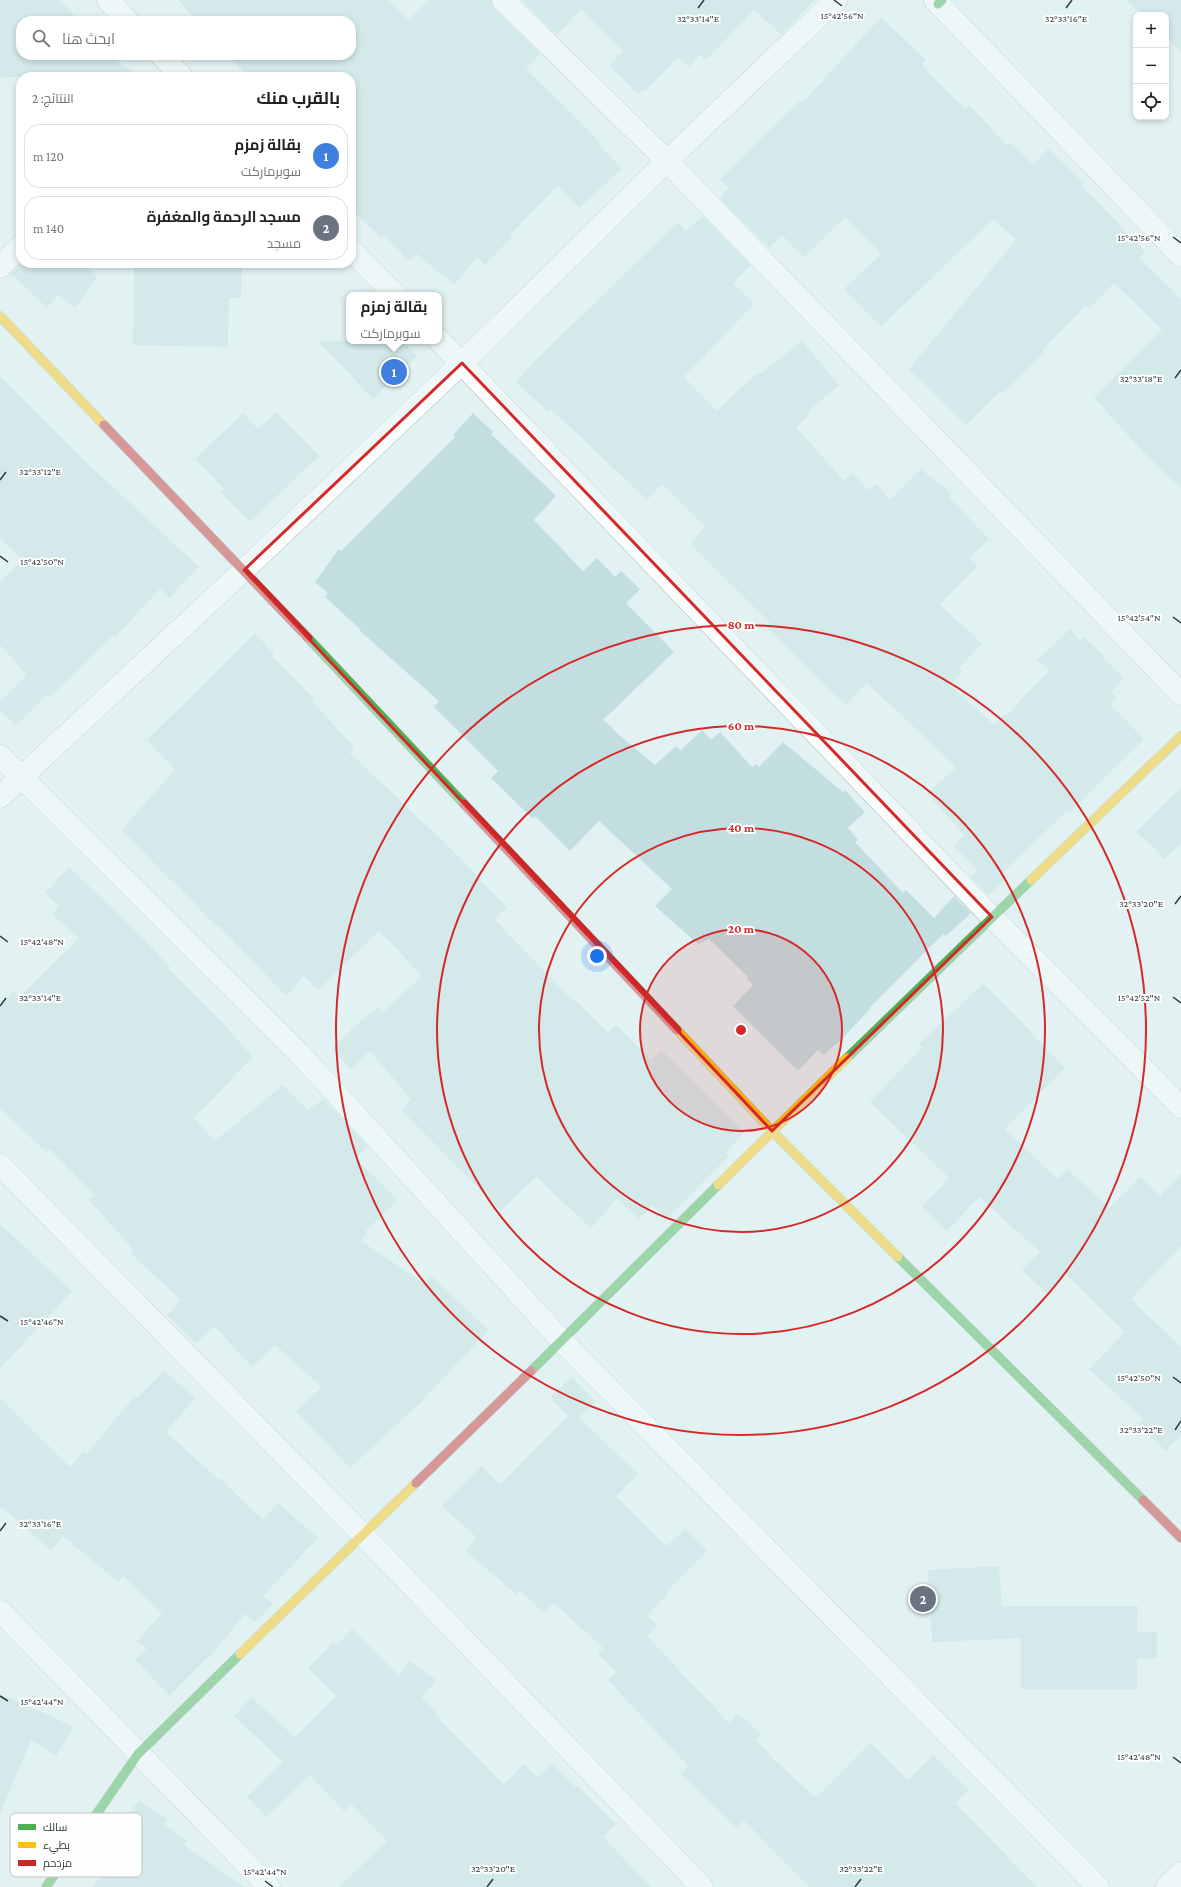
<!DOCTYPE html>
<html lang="ar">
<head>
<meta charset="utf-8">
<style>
  :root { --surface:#fff; --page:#f2f2f2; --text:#222; --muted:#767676; --line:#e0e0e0; --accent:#0f766e }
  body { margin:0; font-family:"Crimson Pro",Cairo,serif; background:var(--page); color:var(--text); direction:rtl }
  .controls { position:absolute; right:12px; top:12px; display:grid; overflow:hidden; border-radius:8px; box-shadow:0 2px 6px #0003 }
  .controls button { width:36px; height:36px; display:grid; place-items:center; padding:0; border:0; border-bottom:1px solid var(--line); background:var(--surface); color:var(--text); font:20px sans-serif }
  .you { position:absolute; left:597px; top:956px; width:14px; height:14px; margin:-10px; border:3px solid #fff; border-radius:50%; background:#1a73e8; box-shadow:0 0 0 6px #1a73e833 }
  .badge { display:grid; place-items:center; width:26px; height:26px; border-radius:50%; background:var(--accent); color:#fff; font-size:13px; font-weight:700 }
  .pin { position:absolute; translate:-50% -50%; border:2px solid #fff; box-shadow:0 1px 4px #0006 }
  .popup { position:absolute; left:346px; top:292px; width:96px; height:52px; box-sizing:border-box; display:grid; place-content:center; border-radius:8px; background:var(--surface); filter:drop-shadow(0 1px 3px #0005); font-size:13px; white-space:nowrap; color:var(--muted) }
  .popup b { font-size:15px; color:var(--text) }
  .popup::after { content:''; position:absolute; left:50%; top:100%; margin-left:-8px; border:8px solid transparent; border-top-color:var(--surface) }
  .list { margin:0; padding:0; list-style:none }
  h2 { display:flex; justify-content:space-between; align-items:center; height:52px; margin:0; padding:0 16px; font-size:17px }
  h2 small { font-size:13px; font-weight:400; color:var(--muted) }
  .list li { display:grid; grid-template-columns:26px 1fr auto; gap:12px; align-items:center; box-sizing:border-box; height:64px; margin:0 8px 8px; padding:0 8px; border:1px solid var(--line); border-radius:16px }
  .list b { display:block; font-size:15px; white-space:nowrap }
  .list p { margin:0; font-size:13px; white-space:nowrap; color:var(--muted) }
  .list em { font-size:13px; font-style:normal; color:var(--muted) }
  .icon { flex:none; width:22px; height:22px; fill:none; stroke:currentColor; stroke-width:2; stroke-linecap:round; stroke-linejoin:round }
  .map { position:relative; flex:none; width:1181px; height:1887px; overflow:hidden; direction:ltr }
  .search { position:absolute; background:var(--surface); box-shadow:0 2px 6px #0003; left:16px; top:16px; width:340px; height:44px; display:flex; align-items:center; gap:10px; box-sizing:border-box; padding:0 14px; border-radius:16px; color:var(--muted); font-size:15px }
  .panel { position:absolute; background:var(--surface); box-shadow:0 2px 6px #0003; left:16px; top:72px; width:340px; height:196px; border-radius:16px; direction:rtl }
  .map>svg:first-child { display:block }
</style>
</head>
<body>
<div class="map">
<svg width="1181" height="1887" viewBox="0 0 1181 1887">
  <rect width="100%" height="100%" fill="#e2f2f3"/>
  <path fill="#c2dee1" d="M0 0H59L76 17 78 15 84 21H21V55H109L138 77H0Z
    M178 0H389L409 20 429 0H491L494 9 540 54 526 69 600 142 598 143 622 169 579 208 558 186 511 234 513 236 485 265 477 257 454 285 417 254 409 261 384 235 381 237 351 210V77H248L228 55H351V21H197Z
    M521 0H815L782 35 754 10 706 60 700 54 689 67 678 58 644 92 642 90 638 94 609 66 623 51 581 9 557 35Z
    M1126 0H1181V52L1166 38V15H1142Z
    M881 17 926 60 922 65 965 109 969 105 1007 145 1010 142 1033 165 1048 149 1084 183 1082 186 1145 251 1139 258 1181 299V488L1149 458 1094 398 1162 330 1114 283 1089 309 1085 306 1042 351 1044 352 1003 394 1000 391 966 425 923 382 908 370 1016 240 993 219 881 327 844 289 881 254 845 217 804 258 782 235 769 248 720 198 729 188 720 179 800 101 802 103Z
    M702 216 751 266 733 283 754 304 684 377 717 411 758 372 760 374 802 341 839 385 807 413 809 415 796 427 844 481 853 473 868 490 876 484 890 500 921 469 952 494 949 497 989 539 970 558 978 565 940 605 982 643 958 669 962 672 950 685 994 725 1004 714 1006 716 1049 670 1037 660 1070 629 1080 640 1083 637 1104 656 1102 657 1124 678 1111 691 1117 698 1110 704 1144 739 1069 813 1067 811 1002 873 1007 877 989 895 971 877 978 870 954 847 964 835 927 793 956 768 954 765 867 683 846 705 818 679 766 627 770 623 690 544 705 527 662 484 647 500 551 409 548 412 516 382 537 359 678 222 686 232Z
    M22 263H83L97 278 75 308 58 294 47 308 11 274Z
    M134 263H228V268H242L241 298H229L228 347 133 345Z
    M318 341H403L417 356 373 399Z
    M0 376 86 462 199 567 169 598 160 589 115 637 113 635 49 698 47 695 16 726 0 711V702L27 675 0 645V582L23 560 0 538Z
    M276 412 319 456 250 522 221 492 224 489 195 459 243 413 258 429Z
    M473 413 493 432 491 434 556 496 534 520 583 571 597 558 615 577 621 571 640 589 626 603 674 652 603 720 613 728 612 729 655 765 676 746 681 750 702 730 711 740 720 732 752 767 756 764 759 767 783 742 843 792 845 790 865 812 848 828 858 840 855 842 903 893 906 890 934 918 954 896 971 913 946 936 943 934 869 1008 870 1009 840 1041 823 1055 818 1050 798 1071 733 1006 753 985 747 979 748 977 709 939 698 944 655 906 672 889 599 821 570 851 535 816 533 819 491 778 498 771 434 707 439 701 360 631 361 630 325 597 328 593 315 582 339 549 341 551 455 437 453 435Z
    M255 633 274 654 272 656 314 699 312 701 354 747 350 753 446 844 507 907 495 920 572 1000 574 999 608 1033 616 1025 651 1060 661 1050 745 1132 726 1153 729 1156 667 1219 653 1205 639 1219 617 1199 591 1228 536 1177 501 1211 401 1110 411 1099 370 1051 351 1070 332 1049 351 1031 350 1030 378 1007 383 1012 422 976 379 931 318 990 304 976 286 996 218 925 216 927 173 880 171 881 122 830 175 769 147 740Z
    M1181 788V843L1165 859 1136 831Z
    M69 867 134 929 170 967 168 969 220 1020 253 1057 194 1118 215 1141 283 1085 308 1110 324 1099 368 1147 355 1158 398 1200 365 1232 367 1234 361 1241 424 1283 431 1276 489 1330 419 1404 350 1468 296 1411 322 1387 275 1345 252 1367 214 1326 196 1343 167 1315 181 1300 130 1253 133 1249 89 1200 94 1195 50 1149 46 1152 0 1108V1006L13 991 20 997 79 938 52 914 59 906 45 893Z
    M984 983 1065 1068 1005 1129 1058 1179 1067 1169 1110 1208 1140 1177 1160 1196 1181 1174V1246L1131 1299 1181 1347V1435L1166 1451 1138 1424 1143 1419 1089 1369 1125 1332 1066 1274 1047 1293 1022 1270 1040 1252 979 1197 947 1231 922 1207 949 1178 870 1102 922 1047 919 1044Z
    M0 1224 72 1291 0 1369Z
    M164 1371 195 1398 166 1432 219 1480 220 1478 263 1520 278 1503 318 1538 263 1596 274 1604 256 1622 245 1614 210 1657 209 1656 169 1696 135 1659 147 1648 137 1641 162 1613 123 1576 118 1582 63 1536 51 1550 0 1506V1398L70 1467 84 1451 86 1454 135 1396 137 1398Z
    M572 1377 595 1402 578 1417 638 1474 616 1497 667 1546 685 1529 707 1551 666 1592 668 1594 647 1616 657 1625 647 1636 729 1723 738 1713 761 1734 755 1740 770 1754 769 1755 816 1798 871 1742 908 1781 933 1755 969 1790 955 1803 1037 1887H809L744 1821 737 1828 681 1774 688 1766 608 1680 617 1672 598 1654 603 1648 554 1603 544 1613 520 1591 516 1594 466 1551 477 1538 442 1506 481 1466 500 1485 568 1416 550 1397Z
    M999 1566 1002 1606H1138L1137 1632H1157V1659H1137V1689H1021V1638L932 1642 928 1570Z
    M352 1629 399 1676 410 1661 436 1680 422 1698 437 1713 435 1715 504 1785 523 1764 538 1777 552 1763 576 1787 577 1786 616 1823 603 1837 651 1887H339L387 1841 351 1804 344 1811 310 1775 266 1817 247 1797 283 1762 234 1716 251 1697 295 1737 336 1696 308 1668 333 1643 336 1646Z
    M0 1694 60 1720 73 1728 56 1756 31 1740 0 1814Z
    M139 1800 167 1819 164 1824 188 1841 184 1845 244 1887H92L107 1867 97 1860Z"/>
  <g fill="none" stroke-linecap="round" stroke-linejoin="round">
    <defs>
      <path id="street" d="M108 0 128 21
        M503 0 667 161 1181 694
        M935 0 1181 256
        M161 55 182 77
        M351 250 395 295
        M0 267 21 246
        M439 340 992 917 1181 1107
        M0 756 299 1053 562 1341 1098 1887
        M0 797 244 570 462 363 667 161 836 0
        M0 1165 362 1534 702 1887
        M0 1611 269 1887
        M1167 1887 1181 1873"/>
      <path id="fast" d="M938 4 942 0
        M308 638 464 804
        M847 1058 1031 880
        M898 1257 1143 1500
        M531 1371 718 1185
        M46 1887 138 1754 240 1654"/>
      <path id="slow" d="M0 316 104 425
        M1031 880 1181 736
        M677 1030 772 1131 898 1257
        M718 1185 847 1058
        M240 1654 416 1483"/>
      <path id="jam" d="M104 425 308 638
        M464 804 677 1030
        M416 1483 531 1371
        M1143 1500 1181 1538"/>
    </defs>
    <use href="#street" stroke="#aab7b8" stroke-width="23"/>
    <use href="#fast" stroke="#aab7b8" stroke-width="10"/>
    <use href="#slow" stroke="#aab7b8" stroke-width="10"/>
    <use href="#jam" stroke="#aab7b8" stroke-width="10"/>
    <use href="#street" stroke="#fbfdfd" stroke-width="22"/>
    <use href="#fast" stroke="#4caf50" stroke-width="9"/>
    <use href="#slow" stroke="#ffc107" stroke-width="9"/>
    <use href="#jam" stroke="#c62828" stroke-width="9"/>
  </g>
  <path d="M0 0H1181V1887H0ZM462 363 992 917 772 1131 244 570Z" fill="#e2f2f3" fill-opacity=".55" fill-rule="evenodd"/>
  <path fill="none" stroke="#d62828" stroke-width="3" stroke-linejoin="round" d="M462 363 992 917 772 1131 244 570Z"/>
  <path fill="none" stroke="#2d393a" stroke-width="1.5" d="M834 0 842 6M698 8 704 0M1066 8 1072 0M1173 237 1181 243M1175 378 1181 370M0 480 6 472M0 556 8 562M1173 617 1181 623M1175 904 1181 896M0 936 8 942M1173 997 1181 1003M0 1006 6 998M0 1316 8 1321M1173 1377 1181 1383M1175 1430 1181 1421M0 1531 6 1523M0 1696 8 1701M1173 1757 1181 1763M265 1881 273 1887M487 1887 493 1879M855 1887 861 1879"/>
  <circle cx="741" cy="1030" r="101" fill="#d62828" fill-opacity=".12"/>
  <g fill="none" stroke="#d62828" stroke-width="2">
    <circle cx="741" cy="1030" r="101"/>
    <circle cx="741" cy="1030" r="202"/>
    <circle cx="741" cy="1030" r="304"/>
    <circle cx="741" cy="1030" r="405"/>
  </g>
  <rect x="10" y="1813" width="132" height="64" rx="6" fill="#fefefe" stroke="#bfc3c3" stroke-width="1"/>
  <rect x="18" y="1824" width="18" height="6" fill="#4caf50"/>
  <rect x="18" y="1842" width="18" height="6" fill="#ffc107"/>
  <rect x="18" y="1860" width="18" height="6" fill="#c62828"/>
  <g font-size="11" fill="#2d393a">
    <text x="43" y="1831">سالك</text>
    <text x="43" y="1849">بطيء</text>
    <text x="43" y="1867">مزدحم</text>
  </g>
  <g font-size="10" text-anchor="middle" fill="#2d393a" stroke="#fefefe" stroke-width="4" stroke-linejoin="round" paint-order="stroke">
    <text x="842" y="19">15°42'56"N</text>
    <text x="698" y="22">32°33'14"E</text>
    <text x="1066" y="22">32°33'16"E</text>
    <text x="1139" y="241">15°42'56"N</text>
    <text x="1141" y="382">32°33'18"E</text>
    <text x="40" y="475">32°33'12"E</text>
    <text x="42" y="565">15°42'50"N</text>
    <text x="1139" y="621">15°42'54"N</text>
    <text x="1141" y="907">32°33'20"E</text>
    <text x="42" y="945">15°42'48"N</text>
    <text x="1139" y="1001">15°42'52"N</text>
    <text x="40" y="1001">32°33'14"E</text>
    <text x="42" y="1325">15°42'46"N</text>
    <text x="1139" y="1381">15°42'50"N</text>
    <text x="1141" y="1433">32°33'22"E</text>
    <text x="40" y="1527">32°33'16"E</text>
    <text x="42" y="1705">15°42'44"N</text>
    <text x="1139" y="1760">15°42'48"N</text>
    <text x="493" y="1872">32°33'20"E</text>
    <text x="861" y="1872">32°33'22"E</text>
    <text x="265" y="1875">15°42'44"N</text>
  </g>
  <circle cx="741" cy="1030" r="6" fill="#d62828" stroke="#fefefe" stroke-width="2"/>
  <g font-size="12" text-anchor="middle" font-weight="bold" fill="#d62828" stroke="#fefefe" stroke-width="4" stroke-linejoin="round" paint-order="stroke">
    <text x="741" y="629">80 m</text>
    <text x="741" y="730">60 m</text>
    <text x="741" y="832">40 m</text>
    <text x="741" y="933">20 m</text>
  </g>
</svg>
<div class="controls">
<button>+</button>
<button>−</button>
<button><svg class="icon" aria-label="locate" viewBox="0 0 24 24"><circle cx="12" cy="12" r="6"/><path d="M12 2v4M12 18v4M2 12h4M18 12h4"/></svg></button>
</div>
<div class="you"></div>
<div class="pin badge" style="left:394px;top:372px;background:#3f7fe0">1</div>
<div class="popup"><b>بقالة زمزم</b>سوبرماركت</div>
<div class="pin badge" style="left:923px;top:1599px;background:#6b7280">2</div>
<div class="search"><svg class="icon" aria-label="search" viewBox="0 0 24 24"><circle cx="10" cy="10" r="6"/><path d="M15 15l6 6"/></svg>ابحث هنا</div>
<section class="panel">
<h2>بالقرب منك<small>النتائج: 2</small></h2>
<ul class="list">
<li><span class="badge" style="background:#3f7fe0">1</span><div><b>بقالة زمزم</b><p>سوبرماركت</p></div><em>120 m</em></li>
<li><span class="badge" style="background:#6b7280">2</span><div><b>مسجد الرحمة والمغفرة</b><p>مسجد</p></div><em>140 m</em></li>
</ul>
</section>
</div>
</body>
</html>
